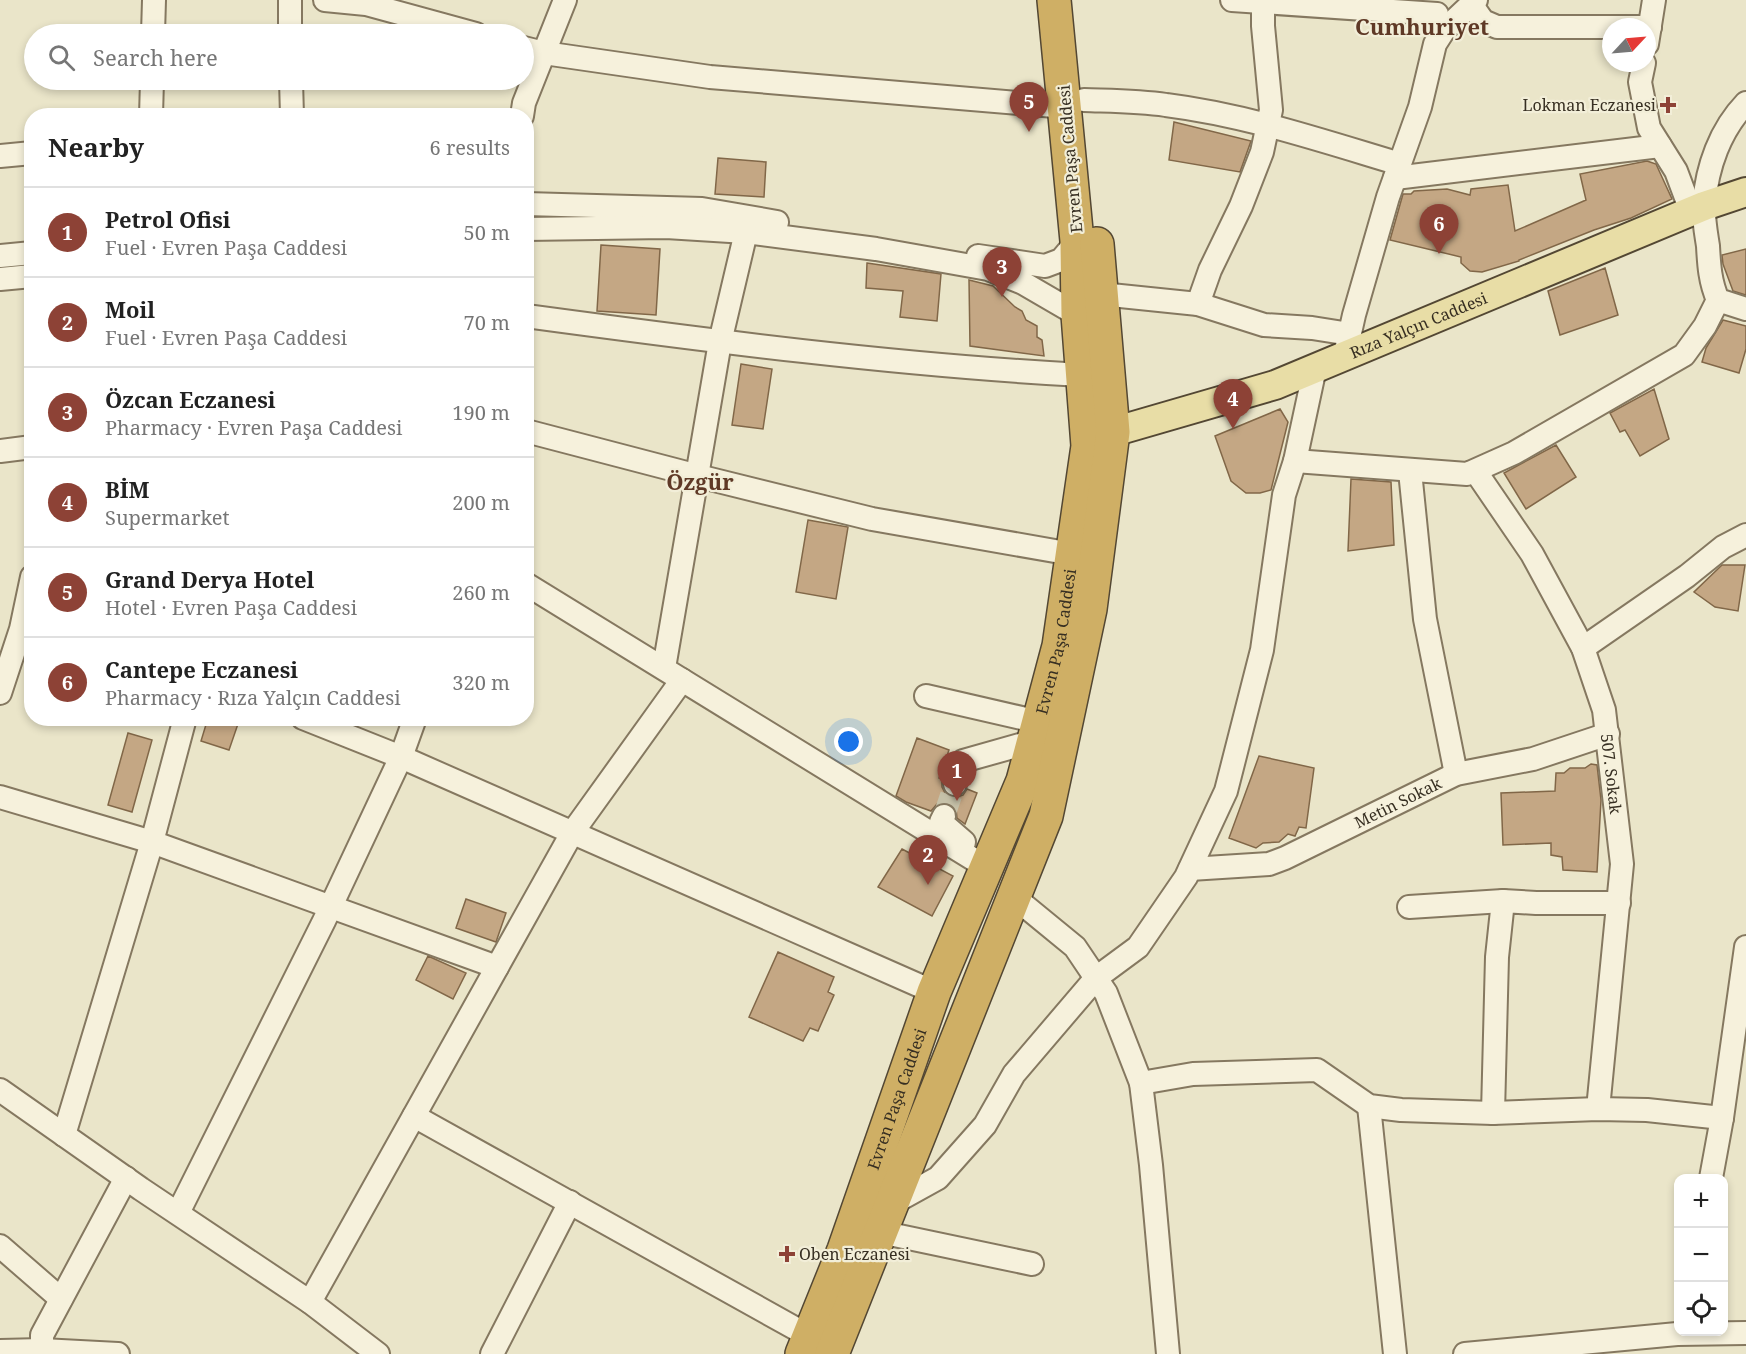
<!DOCTYPE html>
<html lang="en">
<head>
<meta charset="utf-8">
<style>
  :root { --surface:#fff; --page:#f2f2f2; --text:#222; --muted:#767676; --line:#e0e0e0; --accent:#8d4236 }
  body { margin:0; font-family:"Noto Serif",serif; background:var(--page); color:var(--text) }
  .controls { position:absolute; right:18px; bottom:18px; display:grid; overflow:hidden; border-radius:12px; box-shadow:0 3px 9px #0003 }
  .controls button { width:54px; height:54px; display:grid; place-items:center; padding:0; border:0; border-bottom:2px solid var(--line); background:var(--surface); color:var(--text); font:30px sans-serif }
  .compass { position:absolute; left:1602px; top:18px; width:54px; height:54px; border-radius:50%; background:var(--surface); box-shadow:0 3px 9px #0003; rotate:64deg }
  .you { position:absolute; left:849px; top:742px; width:21px; height:21px; margin:-15px; border:4px solid #fff; border-radius:50%; background:#1a73e8; box-shadow:0 0 0 9px #1a73e833 }
  .badge { display:grid; place-items:center; width:39px; height:39px; border-radius:50%; background:var(--accent); color:#fff; font-size:20px; font-weight:700 }
  .pin { position:absolute; translate:-50% -50px; filter:drop-shadow(0 2px 3px #0008) }
  .pin::after { content:''; position:absolute; top:32px; width:21px; height:18px; background:inherit; clip-path:polygon(0 0,100% 0,50% 100%) }
  .list { margin:0; padding:0; list-style:none }
  h2 { display:flex; justify-content:space-between; align-items:center; height:78px; margin:0; padding:0 24px; font-size:26px }
  h2 small { font-size:20px; font-weight:400; color:var(--muted) }
  .list li { display:grid; grid-template-columns:39px 1fr auto; gap:18px; align-items:center; box-sizing:border-box; height:90px; padding:0 24px; border-top:2px solid var(--line) }
  .list b { display:block; font-size:22px; white-space:nowrap }
  .list p { margin:0; font-size:20px; white-space:nowrap; color:var(--muted) }
  .list em { font-size:20px; font-style:normal; color:var(--muted) }
  .icon { flex:none; width:33px; height:33px; fill:none; stroke:currentColor; stroke-width:2; stroke-linecap:round; stroke-linejoin:round }
  .map { position:relative; flex:none; width:1746px; height:1354px; overflow:hidden }
  .search { position:absolute; background:var(--surface); box-shadow:0 3px 9px #0003; left:24px; top:24px; width:510px; height:66px; display:flex; align-items:center; gap:15px; box-sizing:border-box; padding:0 21px; border-radius:33px; color:var(--muted); font-size:22px }
  .panel { position:absolute; background:var(--surface); box-shadow:0 3px 9px #0003; left:24px; top:108px; width:510px; height:618px; border-radius:24px }
  .map>svg:first-child { display:block }
</style>
</head>
<body>
<div class="map">
<svg width="1746" height="1354" viewBox="0 0 1746 1354">
  <rect width="100%" height="100%" fill="#eae5c9"/>
  <path fill="#c4a784" stroke="#816748" stroke-width="1.5" d="M1174 122 1251 141 1240 172 1169 160Z
    M718 158 766 162 764 197 715 194Z
    M1647 161 1656 164 1672 199 1631 218 1594 230 1519 260V261L1482 272 1470 271 1461 263V257L1390 240 1403 194H1411L1414 191 1447 189 1470 195 1471 189 1508 185 1515 231 1586 200 1580 174Z
    M601 245 660 249 656 315 597 311Z
    M1746 249V295L1733 291 1723 264 1722 255Z
    M867 263 941 274 937 321 900 317 903 291 866 288Z
    M1605 268 1618 315 1560 335 1548 291Z
    M969 280 993 286 1015 307 1022 311 1026 320 1037 326V337L1042 340 1044 356 970 346Z
    M1723 320 1746 326V349L1739 373 1702 362 1706 348Z
    M741 364 772 369 763 429 732 425Z
    M1654 389 1669 439 1640 456 1625 430 1620 432 1610 413Z
    M1280 409 1288 422 1271 490 1260 493H1246L1231 481 1215 436Z
    M1556 445 1576 477 1526 509 1504 473Z
    M1351 479 1391 482 1394 545 1348 551Z
    M808 520 848 527 836 599 796 592Z
    M1722 565H1745L1738 611 1715 607 1694 592Z
    M208 718H240L229 750 201 741Z
    M128 733 152 740 132 812 108 805Z
    M917 738 949 750 939 778 942 779V787L945 793 951 797H957L963 795 967 789 977 793 965 824 957 818 956 809 949 804 944 803 937 804 931 811 906 802 896 796Z
    M1259 756 1314 768 1306 828 1299 827 1295 836 1288 834 1279 842 1263 843 1256 848 1229 838Z
    M1591 764 1597 765 1601 800 1597 872 1563 870 1562 857 1551 855V843L1503 845 1501 793 1555 791 1556 773H1564L1570 768H1585Z
    M902 849 953 876 932 916 878 887Z
    M466 899 506 913 496 942 456 928Z
    M778 952 834 977 828 992 834 995 818 1031 810 1028 803 1041 749 1017Z
    M428 956 466 973 453 999 416 980Z"/>
  <g fill="none" stroke-linecap="round" stroke-linejoin="round">
    <path stroke="#c6c1a8" stroke-width="22" stroke-dasharray="22 11" stroke-linecap="butt" d="M944 816 955 784"/>
    <defs>
      <g id="minor">
        <path d="M290 0V34"/>
        <path d="M325 0 366 4 476 34"/>
        <path d="M1232 0 1437 14"/>
        <path d="M1471 4 1483 21 1497 27H1650"/>
        <path d="M153 34 154 0"/>
        <path d="M1647 44 1654 0"/>
        <path d="M524 48 544 53 710 77 1066 107"/>
        <path d="M1644 63 1640 82 1649 128 1676 171 1691 211"/>
        <path d="M291 80 292 116"/>
        <path d="M1084 100C1111 101 1139 101 1166 105 1246 115 1323 141 1400 164"/>
        <path d="M1746 103C1720 130 1707 167 1704 204 1703 218 1706 233 1708 246 1709 265 1710 282 1718 300L1746 309"/>
        <path d="M151 116 152 80"/>
        <path d="M522 116 524 103 565 0"/>
        <path d="M0 156 32 153"/>
        <path d="M1395 178 1660 146"/>
        <path d="M526 204 702 209 777 222"/>
        <path d="M526 229 666 227 746 232 876 249 988 269 1023 283 1078 315"/>
        <path d="M0 256 32 253"/>
        <path d="M978 256 1045 266 1061 260 1077 241"/>
        <path d="M0 279 32 276"/>
        <path d="M1101 294 1198 304 1264 325 1312 328 1350 334"/>
        <path d="M1198 304 1210 270 1241 206 1262 152 1271 110 1263 26V0"/>
        <path d="M526 316C711 341 896 365 1082 375"/>
        <path d="M1345 355 1354 315 1388 197 1420 107 1435 44 1444 30 1476 0"/>
        <path d="M526 431 698 476 872 519 1072 554"/>
        <path d="M0 451 32 447"/>
        <path d="M1295 461 1467 474 1514 453 1684 355 1705 326 1718 300"/>
        <path d="M1410 471 1425 619 1456 774"/>
        <path id="s1" d="M1476 472 1532 554 1583 648 1604 710 1622 864 1598 1109"/>
        <path d="M526 584 986 867"/>
        <path d="M1583 648 1687 576 1723 547 1746 535"/>
        <path d="M664 668 720 342 746 232"/>
        <path d="M0 693 21 629 32 577"/>
        <path d="M926 696 1039 722"/>
        <path d="M303 718 401 757 934 992"/>
        <path d="M955 784 963 761 1034 741"/>
        <path d="M0 797 152 842 497 967"/>
        <path d="M944 816 941 822 964 842"/>
        <path id="s2" d="M1190 869 1269 864 1285 858 1456 774 1533 759 1608 734"/>
        <path d="M1014 897 1075 947 1106 993 1141 1083 1151 1165 1168 1354"/>
        <path d="M1409 907 1503 901"/>
        <path d="M1141 1083 1193 1074 1317 1070 1369 1106 1401 1110 1493 1113 1598 1109 1647 1110 1722 1118"/>
        <path d="M0 1090 141 1189 310 1302 378 1354"/>
        <path d="M1369 1106 1395 1354"/>
        <path d="M1493 1113 1497 957 1503 901 1536 903H1619"/>
        <path d="M414 1116 809 1336"/>
        <path d="M64 1135 152 842 185 718"/>
        <path d="M1711 1178 1722 1118 1746 947"/>
        <path d="M891 1204 938 1178 985 1125 1014 1074 1096 978 1138 947 1186 877 1226 791 1262 650 1284 495 1295 461 1315 368"/>
        <path d="M178 1213 324 921 401 757 415 718"/>
        <path d="M880 1232 1032 1264"/>
        <path d="M0 1246 61 1299"/>
        <path d="M310 1302 572 833 682 680"/>
        <path d="M0 1351 42 1350 118 1354"/>
        <path d="M42 1354V1335L126 1178"/>
        <path d="M492 1354 570 1202"/>
        <path d="M1465 1354 1677 1334 1746 1333"/>
      </g>
      <g id="major">
        <path id="s3" d="M1094 443 1113 432 1275 385 1704 206 1746 192"/>
      </g>
      <g id="highway">
        <path id="s4" d="M802 1354 844 1250 934 992 1023 781 1059 646 1088 446 1078 315 1077 241 1054 0"/>
        <path d="M832 1354 1046 816 1090 609 1113 432 1097 244"/>
      </g>
    </defs>
    <use href="#minor" stroke="#857860" stroke-width="26"/>
    <use href="#major" stroke="#534733" stroke-width="32"/>
    <use href="#highway" stroke="#534733" stroke-width="36"/>
    <use href="#minor" stroke="#f6f1dc" stroke-width="22"/>
    <use href="#major" stroke="#e8dda6" stroke-width="28"/>
    <use href="#highway" stroke="#cfaf65" stroke-width="33"/>
  </g>
  <g fill="#8d4236" stroke="#f2eed8" stroke-width="2">
    <path d="M1665 96h6v6h6v6h-6v6h-6v-6h-6v-6h6z"/>
    <path d="M784 1245h6v6h6v6h-6v6h-6v-6h-6v-6h6z"/>
  </g>
  <g text-anchor="middle" dominant-baseline="central" stroke-width="4.5" stroke-linejoin="round" paint-order="stroke">
    <g font-size="16" fill="#372f22" stroke="#f2eed8" text-anchor="end">
      <text x="1656" y="105">Lokman Eczanesi</text>
      <text x="799" y="1254" text-anchor="start">Oben Eczanesi</text>
    </g>
    <g font-size="16" fill="#372f22" stroke="#f2eed8">
      <text transform="translate(1070 159) rotate(-95)">Evren Paşa Caddesi</text>
      <text stroke="none"><textPath href="#s3" startOffset="346">Rıza Yalçın Caddesi</textPath></text>
      <text stroke="none"><textPath href="#s4" startOffset="758">Evren Paşa Caddesi</textPath></text>
      <text stroke="none"><textPath href="#s1" startOffset="336">507. Sokak</textPath></text>
      <text stroke="none"><textPath href="#s2" startOffset="222">Metin Sokak</textPath></text>
      <text stroke="none"><textPath href="#s4" startOffset="272">Evren Paşa Caddesi</textPath></text>
    </g>
    <g font-size="22" font-weight="bold" fill="#5f3926" stroke="#f2eed8">
      <text x="1422" y="26">Cumhuriyet</text>
      <text x="700" y="481">Özgür</text>
    </g>
  </g>
</svg>
<div class="controls">
<button>+</button>
<button>−</button>
<button><svg class="icon" aria-label="locate" viewBox="0 0 24 24"><circle cx="12" cy="12" r="6"/><path d="M12 2v4M12 18v4M2 12h4M18 12h4"/></svg></button>
</div>
<svg class="compass" viewBox="-18 -18 36 36"><path d="M0-13l5 13h-10z" fill="#e53935"/><path d="M0 13l5-13h-10z" fill="#767676"/></svg>
<div class="you"></div>
<div class="pin badge" style="left:957px;top:801px">1</div>
<div class="pin badge" style="left:928px;top:885px">2</div>
<div class="pin badge" style="left:1002px;top:297px">3</div>
<div class="pin badge" style="left:1233px;top:429px">4</div>
<div class="pin badge" style="left:1029px;top:132px">5</div>
<div class="pin badge" style="left:1439px;top:254px">6</div>
<div class="search"><svg class="icon" aria-label="search" viewBox="0 0 24 24"><circle cx="10" cy="10" r="6"/><path d="M15 15l6 6"/></svg>Search here</div>
<section class="panel">
<h2>Nearby<small>6 results</small></h2>
<ul class="list">
<li><span class="badge">1</span><div><b>Petrol Ofisi</b><p>Fuel · Evren Paşa Caddesi</p></div><em>50 m</em></li>
<li><span class="badge">2</span><div><b>Moil</b><p>Fuel · Evren Paşa Caddesi</p></div><em>70 m</em></li>
<li><span class="badge">3</span><div><b>Özcan Eczanesi</b><p>Pharmacy · Evren Paşa Caddesi</p></div><em>190 m</em></li>
<li><span class="badge">4</span><div><b>BİM</b><p>Supermarket</p></div><em>200 m</em></li>
<li><span class="badge">5</span><div><b>Grand Derya Hotel</b><p>Hotel · Evren Paşa Caddesi</p></div><em>260 m</em></li>
<li><span class="badge">6</span><div><b>Cantepe Eczanesi</b><p>Pharmacy · Rıza Yalçın Caddesi</p></div><em>320 m</em></li>
</ul>
</section>
</div>
</body>
</html>
